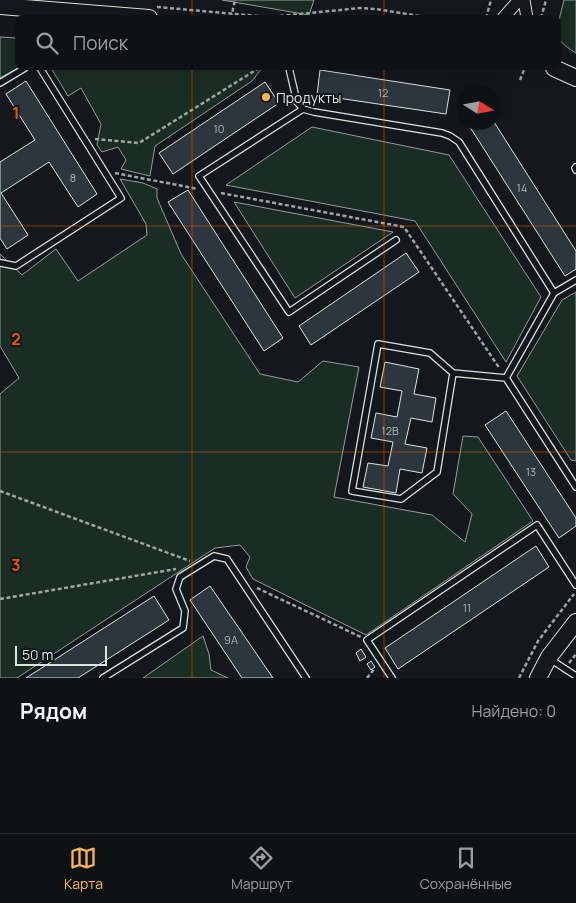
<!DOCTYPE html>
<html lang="ru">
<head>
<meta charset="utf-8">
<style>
  :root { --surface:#0f1215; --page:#1d2022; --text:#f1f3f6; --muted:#9b9ea0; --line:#2f3234; --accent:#ffb74d }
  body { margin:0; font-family:Manrope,sans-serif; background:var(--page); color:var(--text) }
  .compass { position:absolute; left:456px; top:85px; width:45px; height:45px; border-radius:50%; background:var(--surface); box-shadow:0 5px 20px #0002; rotate:101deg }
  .scale { position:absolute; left:15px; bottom:12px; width:92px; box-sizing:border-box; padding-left:5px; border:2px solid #d8e6dc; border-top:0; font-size:14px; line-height:18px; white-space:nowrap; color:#d8e6dc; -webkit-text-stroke:4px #14181c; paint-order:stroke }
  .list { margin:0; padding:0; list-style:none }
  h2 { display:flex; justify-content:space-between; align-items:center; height:65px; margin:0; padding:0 20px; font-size:21px }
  h2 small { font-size:16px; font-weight:400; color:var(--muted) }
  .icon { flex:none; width:28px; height:28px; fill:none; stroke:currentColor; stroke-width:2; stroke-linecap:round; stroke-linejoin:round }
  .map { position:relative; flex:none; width:576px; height:678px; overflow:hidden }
  .search { position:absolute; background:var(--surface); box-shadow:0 5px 20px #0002; left:15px; right:15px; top:15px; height:55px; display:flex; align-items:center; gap:12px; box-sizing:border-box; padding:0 18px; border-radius:8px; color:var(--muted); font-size:19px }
  .sheet { height:155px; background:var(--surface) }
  nav { display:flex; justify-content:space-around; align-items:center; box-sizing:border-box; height:70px; border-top:1px solid var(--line); background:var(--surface); font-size:14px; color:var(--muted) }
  nav a { display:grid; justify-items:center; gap:2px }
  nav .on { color:var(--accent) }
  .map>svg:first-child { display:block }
</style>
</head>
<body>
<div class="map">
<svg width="576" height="678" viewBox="0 0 576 678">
  <rect width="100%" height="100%" fill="#14181c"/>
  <path fill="#1a2d24" stroke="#939e99" d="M222 0H314L309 15Z
    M564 0H576V53C571 50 563 45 560 40 554 31 562 10 564 0Z
    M0 37 17 38 18 68 0 78Z
    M51 68H262L252 81 155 146 150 176 121 169 126 160 118 147 102 152 97 145 101 124 81 88 68 96Z
    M312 127 449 155 541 297 506 362 415 221 226 185Z
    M120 179 143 183 157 189V198L181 254 260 374 298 382 323 361 359 367 334 497 432 515 465 542 472 514 453 494 463 436 478 437 533 521 366 635 253 579 246 567 250 557 240 545 215 548 17 678H0V394L19 378 0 346V254L22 275 56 249 78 281 147 235 146 224Z
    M234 202 393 232 295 298Z
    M576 292V461L571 460 517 376 562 300Z
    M203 636 209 654 211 670 228 678H143Z"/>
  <path fill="#2c363c" stroke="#d8e6dc" d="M320 70 450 90 446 114 317 95Z
    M26 81 97 194 78 207 49 162 1 193 28 235 7 249 0 238V162L35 140 6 94Z
    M265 82 279 103 173 174 159 153Z
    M470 122H494L576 251V269L565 276 468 124Z
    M188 190 283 338 264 351 168 202Z
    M406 253 419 272 311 345 299 326Z
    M385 362 419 369 414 394 436 398 432 422 411 418 405 444 427 448 422 473 400 469 396 493 363 487 368 463 388 466 393 442 371 438 376 413 397 417 402 391 380 387Z
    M506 411 576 518V526L559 538 485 425Z
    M536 546 549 567 398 669 385 648Z
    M210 586 273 678H242L190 600Z
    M154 596 169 620 78 678H26Z
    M361 649 366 657 360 661 356 653Z
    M371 661 375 667 371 670 367 664Z"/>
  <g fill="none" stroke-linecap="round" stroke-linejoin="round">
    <defs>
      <path id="lane" d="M289 68 297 102 303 109 314 112 442 133 450 136 459 142 554 293 576 280
        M0 83 25 68
        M303 109 199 176 289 312 396 240
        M576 167 575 168 576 170
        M1 263 16 266 121 198 40 68
        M453 373 437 472 401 499 352 491 378 344 430 353 453 373 506 378 576 487
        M506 378 554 293
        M550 659 576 676
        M103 678 183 628 185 611 176 589 180 577 214 556 227 559 306 678
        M392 678 367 640 537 525 576 585"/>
      <path id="street" d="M524 0 527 18
        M503 18 519 0"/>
      <path id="secondary" d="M0 6 149 18
        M554 68 576 78
        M538 678 549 657 576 622"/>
    </defs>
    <use href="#lane" stroke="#d8e6dc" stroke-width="8"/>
    <use href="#street" stroke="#d8e6dc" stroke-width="13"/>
    <use href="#secondary" stroke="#d8e6dc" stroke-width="18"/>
    <path stroke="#9da8a2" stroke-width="2.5" stroke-dasharray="4 2.5" stroke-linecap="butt" d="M157 7 269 17 360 8 376 9 432 18
      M231 18 235 0
      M486 18 491 0
      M541 18 546 0
      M474 69V68
      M520 80 524 70
      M95 139 139 143 259 68
      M115 173 198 189
      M221 193 404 227 500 369
      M0 491 190 561
      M257 588 361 637
      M0 599 176 569
      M569 663 576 654
      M367 678 375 668
      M519 678 538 641 574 594"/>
    <use href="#lane" stroke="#14181c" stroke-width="5.5"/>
    <use href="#street" stroke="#14181c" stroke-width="11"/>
    <use href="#secondary" stroke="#14181c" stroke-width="16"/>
  </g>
  <path fill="none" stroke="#e8590c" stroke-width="1" stroke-opacity="0.55" d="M192 0V18M384 0V18M192 68V678M384 68V678M0 226H576M0 452H576"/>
  <circle fill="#ffb74d" stroke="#14181c" stroke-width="2" cx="266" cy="97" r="5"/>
  <g text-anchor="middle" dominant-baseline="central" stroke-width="4" stroke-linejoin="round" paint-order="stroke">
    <g font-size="11" fill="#adbab4">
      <text x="383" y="92">12</text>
      <text x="219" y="128">10</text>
      <text x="73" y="177">8</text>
      <text x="522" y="187">14</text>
      <text x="390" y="430">12В</text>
      <text x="531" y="471">13</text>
      <text x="467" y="607">11</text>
      <text x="231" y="639">9А</text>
    </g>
    <g font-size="14" fill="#d8e6dc" stroke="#14181c" text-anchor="start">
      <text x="276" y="97">Продукты</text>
    </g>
  </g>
  <g font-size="16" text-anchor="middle" font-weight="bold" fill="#e8590c" stroke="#14181c" stroke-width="4" stroke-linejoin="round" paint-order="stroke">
    <text x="16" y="119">1</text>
    <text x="16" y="345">2</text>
    <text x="16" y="571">3</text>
  </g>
</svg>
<svg class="compass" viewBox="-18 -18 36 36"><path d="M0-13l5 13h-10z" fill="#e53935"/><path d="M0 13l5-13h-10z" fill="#9b9ea0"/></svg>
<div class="scale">50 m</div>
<div class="search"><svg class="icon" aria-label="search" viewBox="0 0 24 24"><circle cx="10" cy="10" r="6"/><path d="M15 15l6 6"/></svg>Поиск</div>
</div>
<section class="sheet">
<h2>Рядом<small>Найдено: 0</small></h2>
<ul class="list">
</ul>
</section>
<nav>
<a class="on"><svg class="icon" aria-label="map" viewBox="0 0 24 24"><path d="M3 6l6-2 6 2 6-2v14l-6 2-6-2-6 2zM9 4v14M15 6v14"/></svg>Карта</a>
<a><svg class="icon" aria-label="directions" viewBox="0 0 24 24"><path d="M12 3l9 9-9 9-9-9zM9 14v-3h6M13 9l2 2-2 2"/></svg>Маршрут</a>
<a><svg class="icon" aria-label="saved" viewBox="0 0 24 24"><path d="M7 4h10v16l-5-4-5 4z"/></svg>Сохранённые</a>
</nav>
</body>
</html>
